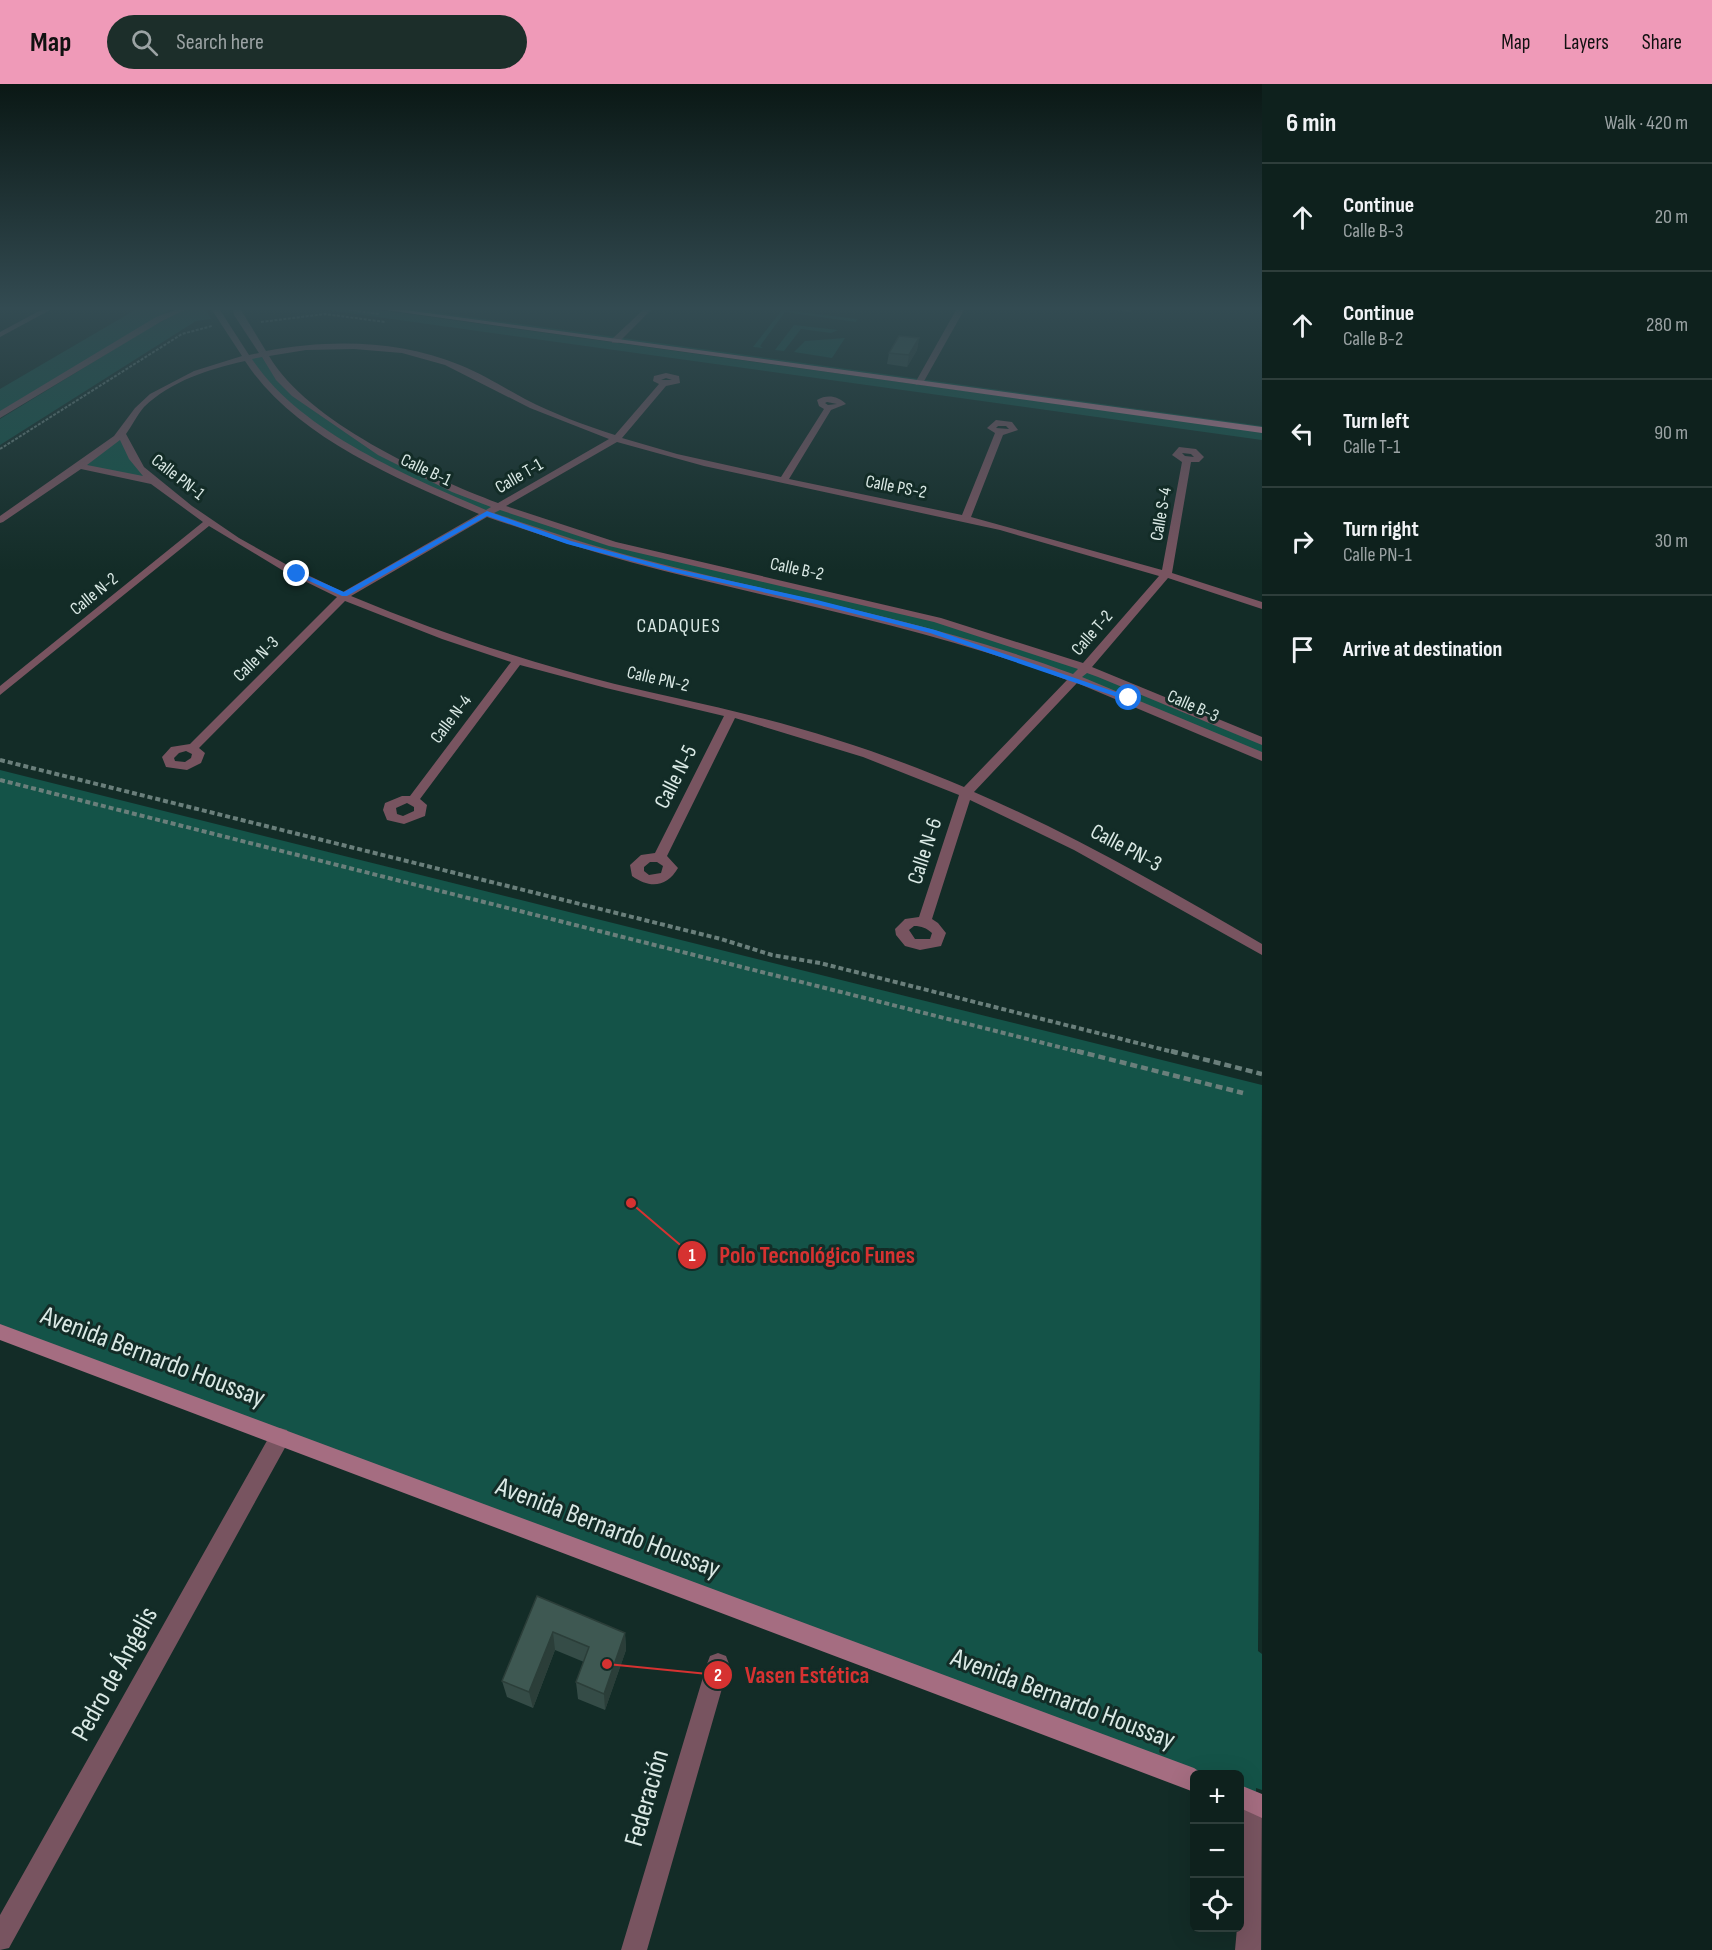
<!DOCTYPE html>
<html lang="en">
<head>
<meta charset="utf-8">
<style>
  :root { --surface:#0e211d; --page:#1c2e2a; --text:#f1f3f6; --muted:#9ba3a4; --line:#2e3e3b; --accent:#ef9ab8 }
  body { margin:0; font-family:"Sofia Sans Condensed",sans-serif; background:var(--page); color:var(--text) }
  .controls { position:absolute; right:18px; bottom:18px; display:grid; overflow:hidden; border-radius:9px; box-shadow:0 6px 24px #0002 }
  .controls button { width:54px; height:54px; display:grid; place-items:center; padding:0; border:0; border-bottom:2px solid var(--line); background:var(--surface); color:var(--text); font:30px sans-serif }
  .stop { position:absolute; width:18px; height:18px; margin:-14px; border:4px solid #1a73e8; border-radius:50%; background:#fff }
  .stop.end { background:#1a73e8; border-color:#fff; box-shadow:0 2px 6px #0008 }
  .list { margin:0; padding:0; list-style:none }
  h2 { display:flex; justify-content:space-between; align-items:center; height:78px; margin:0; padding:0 24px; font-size:26px }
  h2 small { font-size:20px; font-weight:400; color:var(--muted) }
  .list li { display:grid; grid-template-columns:39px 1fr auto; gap:18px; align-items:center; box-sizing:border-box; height:108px; padding:0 24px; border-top:2px solid var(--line) }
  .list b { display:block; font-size:22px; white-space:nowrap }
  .list p { margin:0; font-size:20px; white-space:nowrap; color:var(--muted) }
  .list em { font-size:20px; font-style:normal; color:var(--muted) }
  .icon { flex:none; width:33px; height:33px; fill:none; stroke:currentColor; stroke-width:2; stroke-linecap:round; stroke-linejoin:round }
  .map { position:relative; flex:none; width:1262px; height:1866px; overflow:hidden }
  header { display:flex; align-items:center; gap:36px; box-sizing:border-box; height:84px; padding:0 30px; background:var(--accent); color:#111 }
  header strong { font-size:28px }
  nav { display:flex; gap:33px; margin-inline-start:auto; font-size:21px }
  .search { width:420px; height:54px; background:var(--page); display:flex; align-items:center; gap:15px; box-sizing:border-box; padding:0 21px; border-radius:33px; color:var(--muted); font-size:22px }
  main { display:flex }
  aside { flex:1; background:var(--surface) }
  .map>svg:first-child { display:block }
</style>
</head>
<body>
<header>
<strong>Map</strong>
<div class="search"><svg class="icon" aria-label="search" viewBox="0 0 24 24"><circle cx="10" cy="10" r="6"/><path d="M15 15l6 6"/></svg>Search here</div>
<nav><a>Map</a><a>Layers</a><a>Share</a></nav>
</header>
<main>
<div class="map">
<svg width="1262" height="1866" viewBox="0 0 1262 1866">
  <rect width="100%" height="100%" fill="#132c27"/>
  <path fill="#145348" d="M135 226H167L159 235 0 331V305Z
    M184 226H206L211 235 196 237 0 361V335L149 244Z
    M327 226H379L1262 348V356Z
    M390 226H418L1262 342V346Z
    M782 226H783L857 235 856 238 785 228 760 262 763 264 753 263Z
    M794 241 838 246 831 249 801 245 784 267 775 266Z
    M845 254 832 274 794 268 805 257Z
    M263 270 286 302 346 347 443 400 581 450 941 537 1086 583 1262 657V673L1129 614 933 548 675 487 487 429 384 384 296 327 246 274Z
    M122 351 153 397 79 382Z
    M0 686 1262 1001 1258 1567 1262 1570V1706L1256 1704V1720L1240 1713V1690H1194V1696L0 1248Z"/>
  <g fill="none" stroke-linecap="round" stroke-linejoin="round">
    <path stroke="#6a7f7b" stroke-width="2" stroke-dasharray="3 1.5" stroke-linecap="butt" d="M349 226 379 230
      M261 238 325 230 385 238
      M0 365 182 250 212 242"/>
    <path stroke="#6a7f7b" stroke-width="4" stroke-dasharray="5 3" stroke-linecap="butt" d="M0 676 721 855 772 871 820 879 1177 969
      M0 696 1083 969"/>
    <path stroke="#6a7f7b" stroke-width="4.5" stroke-dasharray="7 4" stroke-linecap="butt" d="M1077 967 1243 1009
      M1171 967 1262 990"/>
    <path fill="#785460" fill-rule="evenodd" d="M41 226H50L0 253V248Z
      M175 226H185L162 237 0 334V327L156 233Z
      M212 226H220L249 271 259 269 234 231 233 226H241L266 267C331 255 399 256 460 281 483 290 504 304 525 315 554 330 584 341 615 351L659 300 653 297 654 292 666 289 679 292 680 299 666 302 622 354 677 370 781 393 824 325 819 322 817 316C827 310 838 312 846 320L831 326 789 395 962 431 995 349 987 344 996 336 1012 338 1018 346 1003 351 971 433 1162 486 1182 378 1172 371 1179 363 1196 365 1204 373 1199 378H1191L1172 489 1262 518V525L1168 494 1092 583 1262 653V661L1098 593 1087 589 1082 593 1262 668V677L1077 599 974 708C1074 751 1168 805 1262 860V871L1074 766 970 716 932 835 938 839 946 849 941 862 920 866 905 862 896 851 895 845 905 835 919 833 959 711 863 673 735 634 667 772 678 784C667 803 650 805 632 792L630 781 641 771 655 769 724 632 606 604 520 581 420 715 427 721 425 732 404 740 387 736 383 726 385 719 402 712H410L511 578 442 555 345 517 199 664 205 669 201 679 187 686 166 683 162 673 171 663 190 660 337 513 282 486 209 442 0 611V602L203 438 151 400 81 385 3 438 0 439V432L114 352 135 324 150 310 194 287 242 272ZM354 265 402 269 445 281 530 324 609 355 498 419C427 392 308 338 269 272L306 266ZM262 273 276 296 292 312 378 371 452 408 491 423 486 426C408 392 300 348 252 275ZM245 277C293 352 399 396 479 430L343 508 289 482 239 454 192 422 144 383 126 350C132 342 137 331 144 323 171 297 209 285 245 277ZM666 294 672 296H673H661ZM827 318 837 320 828 321 825 319ZM998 342H1006L1009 345 996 344ZM120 356 129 375 143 392 87 381ZM617 358 704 382 1000 446 1159 492 1083 579 941 534 616 458 506 422ZM1182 369 1191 370 1194 373 1185 372ZM500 426 609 462 934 538 1078 585 1073 590C932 537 783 512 638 474 589 461 542 445 494 429ZM487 433C534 449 582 465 630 478 776 517 925 542 1067 596L964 703C896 674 825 650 753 632 707 620 661 611 615 600 525 577 437 548 351 512ZM186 667 192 670 191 674 185 678 175 677 174 674 179 669ZM407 719 414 723V727L403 732 397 730 396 724ZM650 778H657L663 782 661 789 649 791 644 787V783ZM914 842C922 842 926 844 932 849L930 855H915L909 846Z
      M643 226H651L618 259H612V255Z
      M956 226H964L923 299 916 301 915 299Z
      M280 1344 287 1346 290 1353 287 1360 9 1864 0 1866V1831L273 1346Z
      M718 1569 726 1572 729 1580 647 1866H621L707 1580 710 1572Z
      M1256 1708 1262 1711 1261 1866H1235L1237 1844H1240L1244 1720 1248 1712Z"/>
    <path fill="#a56d81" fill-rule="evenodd" d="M0 1240 1194 1684 1203 1690H1194V1708L0 1256Z
      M1240 1701 1262 1710V1734L1240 1724Z"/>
    <path fill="#c88099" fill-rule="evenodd" d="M386 226H405L1262 343V349Z"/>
  </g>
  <path fill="#354c47" d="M1112 226H1132L1131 228Z
    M919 254 917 266 907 283 887 280 889 269Z
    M537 1512 625 1549 626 1566 605 1626 578 1615 576 1598 584 1578 555 1566 533 1624 507 1613 502 1597Z"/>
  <path fill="#2b3e39" d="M919 254 917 266 907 283 909 271Z
    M553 1548 555 1566 533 1624 529 1608Z
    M625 1549 626 1566 605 1626 604 1610Z"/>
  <path fill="#3e5852" stroke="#2b3e39" stroke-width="1.5" d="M899 252 919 254 909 271 889 269Z
    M537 1512 625 1549 604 1610 576 1598 589 1563 553 1548 529 1608 502 1597Z"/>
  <linearGradient id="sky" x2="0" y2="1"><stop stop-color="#0a1815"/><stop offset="0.46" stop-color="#334b52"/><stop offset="1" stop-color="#334b52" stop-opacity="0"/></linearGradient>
  <rect width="1262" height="487" fill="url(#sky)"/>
  <path fill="#1a73e8" d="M487 427 571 457 676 485 817 516 935 546 1133 614 1126 616 930 549 816 520 673 488 567 460 487 432 347 512H342L294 490 299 488 344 508Z"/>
  <g text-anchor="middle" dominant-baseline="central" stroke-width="6" stroke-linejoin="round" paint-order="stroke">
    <g font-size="18" fill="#dae9e5" stroke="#132c27">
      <text transform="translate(426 386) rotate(25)">Calle B-1</text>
      <text transform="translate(519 392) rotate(-30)">Calle T-1</text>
      <text transform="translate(178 393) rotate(38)">Calle PN-1</text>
      <text transform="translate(896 403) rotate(11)">Calle PS-2</text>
      <text transform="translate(1161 430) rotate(-80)">Calle S-4</text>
      <text transform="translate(797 485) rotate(12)">Calle B-2</text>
      <text transform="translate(94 510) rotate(-39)">Calle N-2</text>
      <text transform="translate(1092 549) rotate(-49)">Calle T-2</text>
      <text transform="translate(256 575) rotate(-45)">Calle N-3</text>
      <text transform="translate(658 595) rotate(13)">Calle PN-2</text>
      <text transform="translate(1193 622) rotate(24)">Calle B-3</text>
      <text transform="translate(451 635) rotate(-53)">Calle N-4</text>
    </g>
    <g font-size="20" letter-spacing="1.5" fill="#dae9e5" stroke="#132c27">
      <text x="679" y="542">CADAQUES</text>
    </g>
    <g font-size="22" fill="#dae9e5" stroke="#132c27">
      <text transform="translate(676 693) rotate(-63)">Calle N-5</text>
      <text transform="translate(1126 764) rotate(28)">Calle PN-3</text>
      <text transform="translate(925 767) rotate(-72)">Calle N-6</text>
    </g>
    <g font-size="27" fill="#dae9e5" stroke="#132c27">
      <text transform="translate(153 1273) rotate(21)">Avenida Bernardo Houssay</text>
      <text transform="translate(608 1444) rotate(21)">Avenida Bernardo Houssay</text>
      <text transform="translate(115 1590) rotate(-61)">Pedro de Ángelis</text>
      <text transform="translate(1063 1615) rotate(21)">Avenida Bernardo Houssay</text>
      <text transform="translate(647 1714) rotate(-74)">Federación</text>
    </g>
  </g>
  <path fill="none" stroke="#d63231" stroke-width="2" d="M631 1119L692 1171M607 1580L718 1591"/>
  <g fill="#d63231" stroke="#132c27" stroke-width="2">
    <circle cx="631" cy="1119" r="6"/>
    <circle cx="607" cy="1580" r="6"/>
    <circle cx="692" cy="1171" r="15"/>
    <circle cx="718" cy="1591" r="15"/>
  </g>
  <g font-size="18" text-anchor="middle" font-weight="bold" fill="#fff">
    <text x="692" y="1177">1</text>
    <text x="718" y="1597">2</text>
  </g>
  <g font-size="24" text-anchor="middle" font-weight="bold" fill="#d63231" stroke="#132c27" stroke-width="6" stroke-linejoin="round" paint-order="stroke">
    <text x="817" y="1179">Polo Tecnológico Funes</text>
    <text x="807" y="1599">Vasen Estética</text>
  </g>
</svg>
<div class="controls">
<button>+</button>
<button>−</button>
<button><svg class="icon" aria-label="locate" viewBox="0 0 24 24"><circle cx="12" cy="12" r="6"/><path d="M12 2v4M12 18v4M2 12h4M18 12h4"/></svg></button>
</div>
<div class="stop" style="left:1129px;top:614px"></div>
<div class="stop end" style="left:297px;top:490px"></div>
</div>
<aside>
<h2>6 min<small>Walk · 420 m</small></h2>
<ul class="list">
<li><svg class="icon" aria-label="ahead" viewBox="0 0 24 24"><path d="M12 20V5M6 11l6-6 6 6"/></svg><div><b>Continue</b><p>Calle B-3</p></div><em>20 m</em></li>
<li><svg class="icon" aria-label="ahead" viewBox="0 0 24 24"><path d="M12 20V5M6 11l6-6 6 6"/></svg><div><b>Continue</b><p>Calle B-2</p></div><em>280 m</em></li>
<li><svg class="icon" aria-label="left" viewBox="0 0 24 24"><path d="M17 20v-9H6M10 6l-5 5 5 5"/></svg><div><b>Turn left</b><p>Calle T-1</p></div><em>90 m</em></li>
<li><svg class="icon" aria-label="right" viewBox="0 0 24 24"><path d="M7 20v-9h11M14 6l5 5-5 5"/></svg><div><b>Turn right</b><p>Calle PN-1</p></div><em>30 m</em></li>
<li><svg class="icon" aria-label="arrive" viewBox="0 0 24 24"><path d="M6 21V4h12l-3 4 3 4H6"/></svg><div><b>Arrive at destination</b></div></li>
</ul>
</aside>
</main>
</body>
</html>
